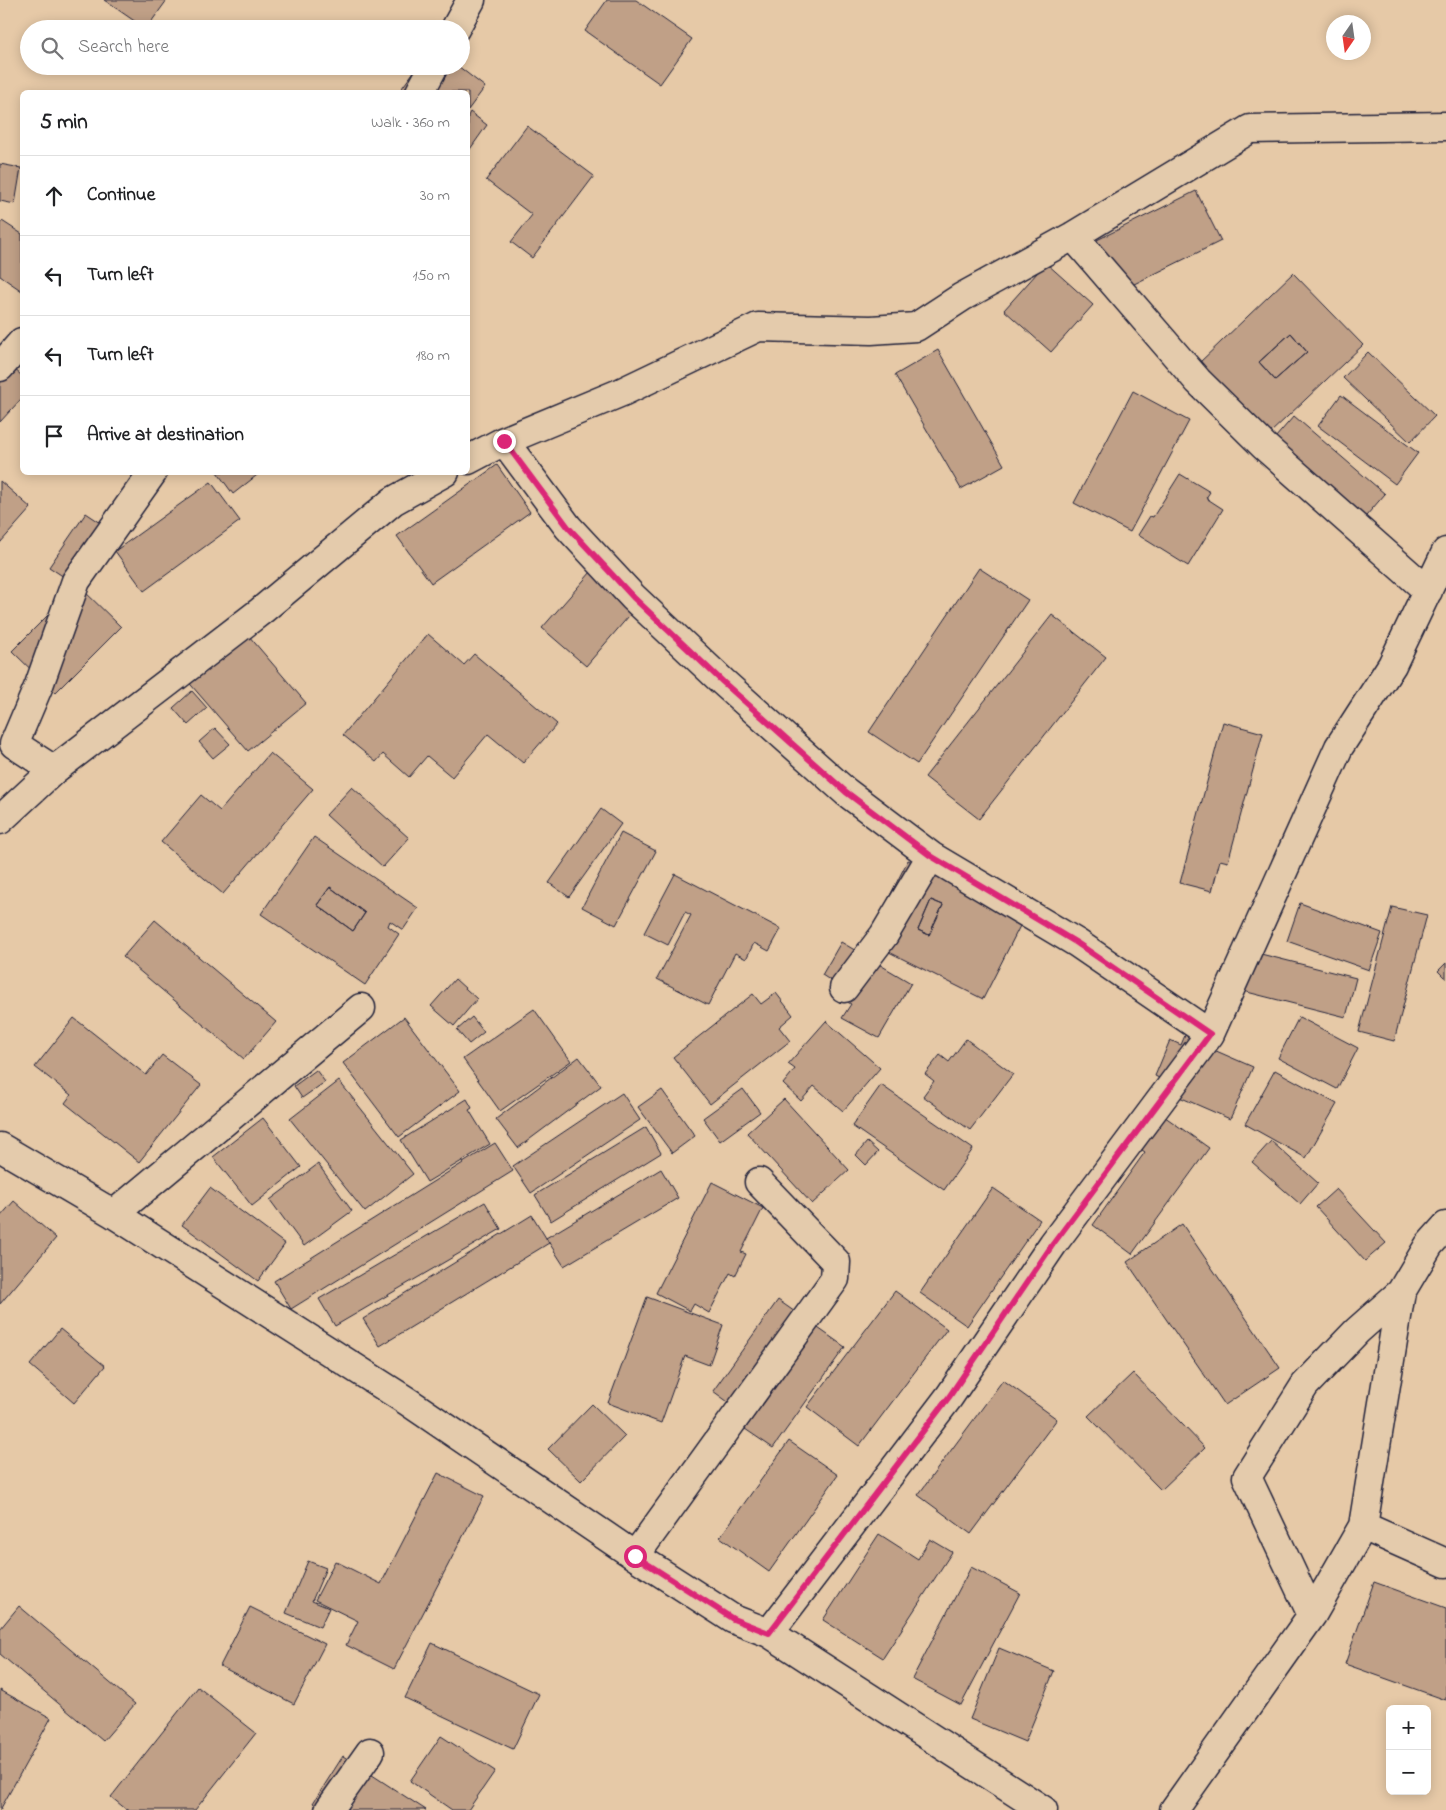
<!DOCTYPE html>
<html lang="en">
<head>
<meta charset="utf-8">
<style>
  :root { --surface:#fff; --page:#f6f6f6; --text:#202124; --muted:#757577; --line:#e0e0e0 }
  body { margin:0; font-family:"Indie Flower",sans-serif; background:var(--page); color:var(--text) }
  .controls { position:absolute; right:15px; bottom:15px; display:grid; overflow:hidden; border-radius:8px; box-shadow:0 2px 12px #0003 }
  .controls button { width:45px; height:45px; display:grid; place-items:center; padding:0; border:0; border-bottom:1px solid var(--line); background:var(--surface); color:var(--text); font:25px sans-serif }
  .compass { position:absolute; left:1326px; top:15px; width:45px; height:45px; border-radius:50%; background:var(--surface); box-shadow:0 2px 12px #0003; rotate:193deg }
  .stop { position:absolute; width:15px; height:15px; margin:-11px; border:4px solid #db2777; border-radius:50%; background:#fff }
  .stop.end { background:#db2777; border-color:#fff; box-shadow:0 1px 5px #0008 }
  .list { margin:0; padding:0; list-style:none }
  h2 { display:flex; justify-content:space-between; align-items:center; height:65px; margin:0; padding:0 20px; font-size:21px }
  h2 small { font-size:16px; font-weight:400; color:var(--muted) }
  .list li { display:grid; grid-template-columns:32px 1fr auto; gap:15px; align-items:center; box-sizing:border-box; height:80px; padding:0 20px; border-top:1px solid var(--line) }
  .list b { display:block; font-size:19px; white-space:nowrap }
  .list em { font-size:16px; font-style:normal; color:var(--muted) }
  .icon { flex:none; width:28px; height:28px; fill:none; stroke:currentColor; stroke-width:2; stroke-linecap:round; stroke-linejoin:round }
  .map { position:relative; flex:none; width:1446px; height:1810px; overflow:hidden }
  .search { position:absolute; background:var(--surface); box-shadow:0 2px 12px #0003; left:20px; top:20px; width:450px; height:55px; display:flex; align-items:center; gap:12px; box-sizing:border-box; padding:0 18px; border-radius:28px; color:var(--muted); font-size:19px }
  .panel { position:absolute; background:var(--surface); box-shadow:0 2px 12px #0003; left:20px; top:90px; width:450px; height:385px; border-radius:8px }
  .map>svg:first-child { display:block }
</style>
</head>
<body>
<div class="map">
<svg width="1446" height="1810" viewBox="0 0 1446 1810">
  <rect width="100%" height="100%" fill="#e6c9a7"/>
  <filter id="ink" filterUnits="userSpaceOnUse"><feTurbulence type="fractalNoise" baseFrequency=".02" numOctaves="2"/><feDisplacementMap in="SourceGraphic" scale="10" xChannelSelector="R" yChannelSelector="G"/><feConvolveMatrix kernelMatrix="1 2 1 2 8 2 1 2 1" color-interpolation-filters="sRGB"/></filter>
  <g filter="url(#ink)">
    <path fill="#c0a087" stroke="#22223b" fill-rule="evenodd" d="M104 0H167L146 29Z
      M607 0H636L692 39 660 84 585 31Z
      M418 66H458L485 87 468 110V92H399Z
      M470 112 487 125 468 152V116Z
      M527 126 594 176 532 258 511 242 532 215 486 180Z
      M0 164 21 168 15 204 0 201Z
      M1196 191 1221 241 1122 290 1097 240Z
      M2 221 22 234V291L0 276V224Z
      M1046 263 1093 305 1051 352 1004 310Z
      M1293 273 1363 345 1268 435 1199 363ZM1291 333 1307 352 1275 380 1259 362Z
      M1291 333 1307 352 1275 380 1259 362Z
      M938 350 1004 465 961 489 895 375Z
      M1368 352 1435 416 1410 442 1343 378Z
      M0 356 22 376V398L0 422Z
      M1133 391 1189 421 1130 532 1074 503Z
      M1341 395 1418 453 1395 484 1318 426Z
      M1294 416 1385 494 1360 523 1269 445Z
      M497 465 530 512 431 583 397 536Z
      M217 472H261L233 494Z
      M1180 474 1210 492 1206 498 1223 509 1188 566 1138 535 1150 516 1153 517Z
      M0 481 31 508 0 543Z
      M211 482 240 521 144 591 115 551Z
      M86 513 116 533 64 577 49 567Z
      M979 568 1028 600 917 764 869 732Z
      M591 572 635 609 586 666 542 628Z
      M78 585 121 627 55 693 12 651Z
      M1052 615 1106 657 979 819 925 777Z
      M237 622 306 703 248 751 179 671Z
      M428 634 464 665 474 654 557 724 523 763 488 734 452 777 427 756 409 777 383 754 376 762 343 735Z
      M192 691 207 708 188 725 173 708Z
      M1223 722 1263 733 1228 862 1220 860 1212 891 1180 883Z
      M215 728 230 744 213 758 199 742Z
      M270 753 313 789 223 894 161 842 201 795 220 811Z
      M352 787 409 838 383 867 326 815Z
      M601 809 621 824 569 897 549 883Z
      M621 833 656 851 616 925 582 907Z
      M314 837 418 908 403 930 390 921 388 926 399 934 365 985 261 914ZM330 887 365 913 353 931 317 905Z
      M908 860 1024 918 983 999 867 941ZM931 900 943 905 929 935 918 930Z
      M675 874 781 929 769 951 754 943 746 959 735 953 708 1005 657 979 691 915 685 912 668 945 644 933Z
      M330 887 365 913 353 931 317 905Z
      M931 900 943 905 929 935 918 930Z
      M1300 903 1382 933 1369 970 1287 941Z
      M1392 907 1427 915 1394 1041 1359 1032Z
      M155 920 276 1022 244 1059 123 957Z
      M841 942 911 983 879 1038 842 1018 851 1004 831 993 836 984 822 975Z
      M1233 947 1356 978 1346 1017 1223 986Z
      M1446 963V979L1438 971Z
      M455 979 477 999 454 1026 431 1006Z
      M776 993 793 1015 779 1027 790 1041 710 1104 673 1057 753 994 761 1004Z
      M534 1009 571 1061 500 1111 463 1059Z
      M404 1017 460 1091 399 1137 343 1063Z
      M472 1017 484 1032 469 1044 457 1030Z
      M1299 1017 1358 1048 1337 1089 1278 1058Z
      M74 1018 146 1075 162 1055 201 1085 139 1162 65 1103 71 1095 35 1067Z
      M826 1021 880 1068 843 1111 814 1086 801 1101 783 1084 795 1069 788 1064Z
      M1188 1028 1214 1050 1253 1067 1230 1119 1161 1089 1165 1081 1155 1076 1170 1040 1181 1045Z
      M966 1039 1013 1074 970 1130 923 1096 934 1081 925 1074 940 1055 949 1062Z
      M579 1057 601 1086 518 1148 496 1119Z
      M316 1070 325 1082 302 1098 294 1086Z
      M1275 1070 1337 1104 1306 1158 1245 1124Z
      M339 1081 413 1174 365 1212 290 1119Z
      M881 1085 973 1149 944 1190 852 1126Z
      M743 1089 760 1112 720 1141 703 1118Z
      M662 1090 695 1136 672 1153 638 1107Z
      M622 1093 640 1120 531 1193 513 1166Z
      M467 1099 472 1108 469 1110 490 1144 427 1182 401 1140Z
      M784 1099 849 1170 812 1204 747 1133Z
      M1154 1109 1209 1148 1132 1254 1093 1225 1145 1152 1130 1142Z
      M263 1118 301 1167 252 1206 213 1157Z
      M646 1127 661 1153 551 1221 535 1195Z
      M1271 1141 1318 1183 1300 1204 1252 1162Z
      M867 1142 878 1152 866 1165 856 1155Z
      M495 1143 513 1171 291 1309 274 1281Z
      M318 1164 352 1211 304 1246 270 1200Z
      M661 1169 678 1198 564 1266 546 1238Z
      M712 1182 763 1208 741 1252 746 1254 735 1276 730 1273 709 1313 694 1304 690 1311 656 1293Z
      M210 1188 285 1244 258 1281 182 1225Z
      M993 1188 1040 1220 967 1326 920 1293Z
      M1336 1189 1386 1243 1365 1261 1316 1207Z
      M14 1201 56 1238 0 1304V1217Z
      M485 1202 501 1229 335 1326 319 1299Z
      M532 1215 549 1243 380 1346 363 1319Z
      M1182 1224 1280 1368 1225 1405 1127 1262Z
      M895 1291 947 1329 859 1446 807 1407Z
      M647 1297 723 1325 709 1365 685 1356 661 1423 608 1403Z
      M778 1300 845 1347 773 1448 745 1429 787 1370 781 1366 746 1415 713 1391Z
      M60 1329 105 1366 74 1403 30 1365Z
      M1133 1373 1205 1448 1161 1490 1088 1416Z
      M1003 1380 1057 1419 971 1534 918 1495Z
      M592 1404 625 1436 581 1481 548 1449Z
      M789 1441 838 1475 769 1572 720 1537Z
      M438 1473 484 1496 394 1669 346 1645 358 1621 315 1600 335 1561 381 1584Z
      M879 1534 918 1559 930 1539 952 1552 883 1658 823 1620Z
      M308 1561 326 1568 312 1601 329 1608 320 1627 286 1613Z
      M971 1567 1020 1593 961 1705 912 1679Z
      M1374 1582 1446 1608V1700L1345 1664Z
      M19 1606 135 1704 103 1741 0 1654V1629Z
      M250 1607 325 1644 294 1704 220 1666Z
      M432 1643 539 1694 513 1749 405 1698Z
      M999 1648 1054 1671 1025 1742 970 1719Z
      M198 1687 256 1733 195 1810H127L111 1797Z
      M0 1690 51 1718 0 1810Z
      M441 1736 495 1771 468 1810H452L410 1781Z
      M343 1756 426 1810H323L313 1803Z"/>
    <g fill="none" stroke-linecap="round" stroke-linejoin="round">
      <defs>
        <path id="minor" d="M455 29 471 0
          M420 92 434 66
          M1073 236 1198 381 1264 446 1428 591
          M0 367 22 342
          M504 441 568 527 633 597 723 682 846 792 931 856 1077 943 1210 1034
          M468 460 504 441 622 392 758 327 871 330 916 327 962 297 1073 236 1250 129 1446 126
          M54 770 14 744 39 685 76 581 153 472
          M0 820 54 770 261 611 393 501 445 472
          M844 988 884 935 931 856
          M0 1147 114 1214 407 1401 635 1556 733 1619 769 1633 1043 1810
          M114 1214 361 1008
          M1363 1526 1446 1563
          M635 1556 835 1279 836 1262 759 1182
          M1312 1615 1363 1526 1401 1292
          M769 1633 949 1397 1053 1244 1210 1034 1339 747 1392 665 1446 552
          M329 1810 370 1752
          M1174 1810 1312 1615 1247 1477 1305 1385 1357 1331 1401 1292 1429 1245 1446 1226"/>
      </defs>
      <use href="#minor" stroke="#22223b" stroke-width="31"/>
      <use href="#minor" stroke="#e4cbac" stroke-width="28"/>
    </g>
  </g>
  <g fill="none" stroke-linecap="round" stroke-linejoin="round" filter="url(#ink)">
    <path stroke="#db2777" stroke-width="6" d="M504 441 568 527 633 597 723 682 846 792 931 856 1077 943 1210 1034 1053 1244 949 1397 769 1633 733 1619 635 1556"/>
  </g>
</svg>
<div class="controls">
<button>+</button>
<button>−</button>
</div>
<svg class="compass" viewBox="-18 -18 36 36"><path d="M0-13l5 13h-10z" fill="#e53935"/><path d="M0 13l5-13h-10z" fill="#757577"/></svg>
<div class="stop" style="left:635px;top:1556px"></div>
<div class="stop end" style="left:504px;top:441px"></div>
<div class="search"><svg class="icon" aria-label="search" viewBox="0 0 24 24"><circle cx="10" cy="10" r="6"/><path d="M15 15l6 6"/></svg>Search here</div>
<section class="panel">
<h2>5 min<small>Walk · 360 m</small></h2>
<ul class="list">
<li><svg class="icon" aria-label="ahead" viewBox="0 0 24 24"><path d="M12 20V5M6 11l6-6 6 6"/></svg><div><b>Continue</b></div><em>30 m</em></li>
<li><svg class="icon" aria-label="left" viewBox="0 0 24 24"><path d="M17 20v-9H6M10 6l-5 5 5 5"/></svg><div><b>Turn left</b></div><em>150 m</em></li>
<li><svg class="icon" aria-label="left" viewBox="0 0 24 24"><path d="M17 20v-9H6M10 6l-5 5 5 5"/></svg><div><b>Turn left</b></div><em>180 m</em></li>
<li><svg class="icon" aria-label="arrive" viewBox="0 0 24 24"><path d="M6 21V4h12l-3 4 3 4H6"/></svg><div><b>Arrive at destination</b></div></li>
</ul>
</section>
</div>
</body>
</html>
